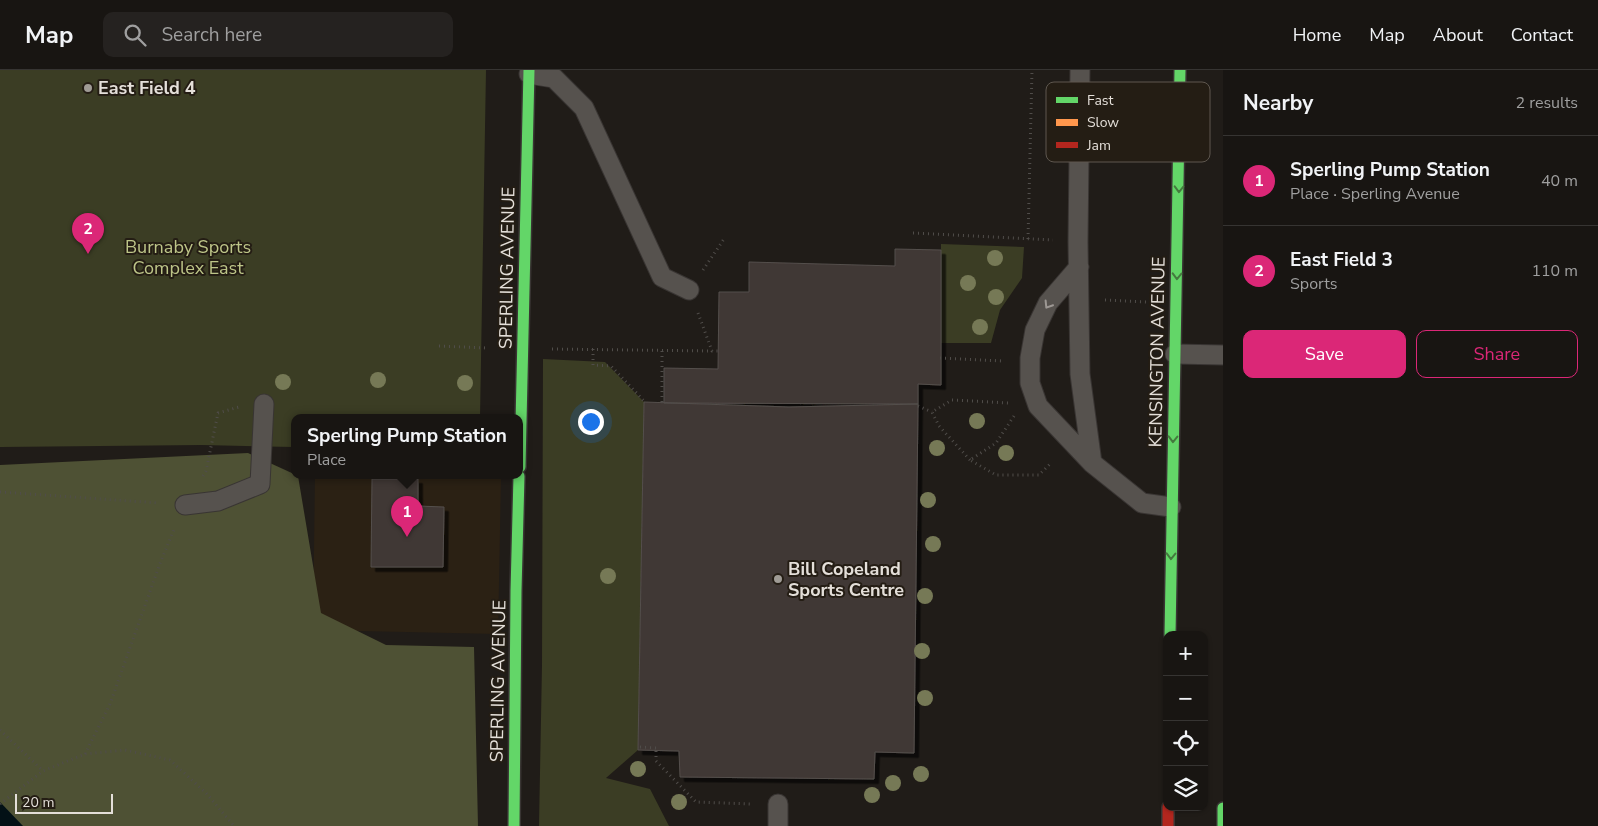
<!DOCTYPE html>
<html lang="en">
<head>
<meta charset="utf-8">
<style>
  :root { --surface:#181512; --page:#252220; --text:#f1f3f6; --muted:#9f9f9f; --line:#363432; --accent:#db2777 }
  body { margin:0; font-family:"Nunito Sans",sans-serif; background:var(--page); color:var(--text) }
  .controls { position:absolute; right:15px; bottom:15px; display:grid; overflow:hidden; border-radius:10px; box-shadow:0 1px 4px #0004 }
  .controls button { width:45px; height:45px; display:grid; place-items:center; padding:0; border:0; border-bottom:1px solid var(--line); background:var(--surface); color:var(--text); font:25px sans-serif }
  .scale { position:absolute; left:15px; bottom:12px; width:98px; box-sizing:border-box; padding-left:5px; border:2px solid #e4dfd9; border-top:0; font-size:14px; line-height:18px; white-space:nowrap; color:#e4dfd9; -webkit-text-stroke:4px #241d14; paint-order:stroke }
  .you { position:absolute; left:590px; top:351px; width:18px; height:18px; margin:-12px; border:4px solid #fff; border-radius:50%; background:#1a73e8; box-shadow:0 0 0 8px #1a73e833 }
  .badge { display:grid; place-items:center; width:32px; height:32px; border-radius:50%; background:var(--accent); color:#fff; font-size:16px; font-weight:700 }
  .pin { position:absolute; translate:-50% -41px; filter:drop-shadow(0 1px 2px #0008) }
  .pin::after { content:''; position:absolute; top:26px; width:18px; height:15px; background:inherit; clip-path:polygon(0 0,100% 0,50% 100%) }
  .popup { position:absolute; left:291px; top:344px; width:232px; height:65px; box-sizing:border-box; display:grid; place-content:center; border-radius:10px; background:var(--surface); filter:drop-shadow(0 1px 4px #0005); font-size:16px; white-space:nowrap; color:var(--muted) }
  .popup b { font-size:19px; color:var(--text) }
  .popup::after { content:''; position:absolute; left:50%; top:100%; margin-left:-10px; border:10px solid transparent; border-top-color:var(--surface) }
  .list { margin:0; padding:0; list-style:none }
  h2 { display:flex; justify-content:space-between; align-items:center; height:65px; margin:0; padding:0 20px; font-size:21px }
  h2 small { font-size:16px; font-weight:400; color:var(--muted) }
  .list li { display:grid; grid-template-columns:32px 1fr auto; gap:15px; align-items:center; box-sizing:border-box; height:90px; padding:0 20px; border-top:1px solid var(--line) }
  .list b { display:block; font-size:19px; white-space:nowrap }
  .list p { margin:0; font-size:16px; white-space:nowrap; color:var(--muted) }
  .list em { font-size:16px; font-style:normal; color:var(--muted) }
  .actions { display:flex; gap:10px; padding:15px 20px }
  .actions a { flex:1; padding:11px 0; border:1px solid var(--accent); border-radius:10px; text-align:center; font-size:18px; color:var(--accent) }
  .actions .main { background:var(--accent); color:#fff }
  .icon { flex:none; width:28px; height:28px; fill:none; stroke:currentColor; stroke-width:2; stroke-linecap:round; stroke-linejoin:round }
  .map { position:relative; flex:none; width:1223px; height:756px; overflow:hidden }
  header { display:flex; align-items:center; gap:30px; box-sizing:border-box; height:70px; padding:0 25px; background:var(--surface); border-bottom:1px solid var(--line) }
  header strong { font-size:24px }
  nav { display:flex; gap:28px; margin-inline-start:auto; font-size:18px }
  .search { width:350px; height:45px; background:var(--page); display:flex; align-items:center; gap:12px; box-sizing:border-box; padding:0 18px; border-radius:10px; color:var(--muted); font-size:19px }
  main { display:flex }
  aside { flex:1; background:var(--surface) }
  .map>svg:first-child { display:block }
</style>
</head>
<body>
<header>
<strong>Map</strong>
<div class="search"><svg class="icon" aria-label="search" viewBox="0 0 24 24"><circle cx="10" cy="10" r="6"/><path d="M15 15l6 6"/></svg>Search here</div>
<nav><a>Home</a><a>Map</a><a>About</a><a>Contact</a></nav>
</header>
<main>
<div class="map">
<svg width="1223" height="756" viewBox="0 0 1223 756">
  <defs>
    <filter id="shadow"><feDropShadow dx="4.5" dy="4.5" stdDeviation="0" flood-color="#0009"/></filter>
  </defs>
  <rect width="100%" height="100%" fill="#201c18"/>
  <path fill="#2b2114" d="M315 406H501L498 564 313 560Z"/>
  <path fill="#3b3d24" d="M0 0H486L480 348H294V377L202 375 0 377Z
    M941 174 1024 177 1022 208 1000 240 991 273H941Z
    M543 289 605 292 644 332 638 680 606 708 650 719 669 756H539L542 595Z"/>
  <path fill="#4e5134" d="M248 383 294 404V406H298L321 543 386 575 474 577 478 756H0V395Z"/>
  <path fill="#031116" d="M0 732 23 756H0Z"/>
  <path fill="#413835" stroke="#544f4c" filter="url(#shadow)" d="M895 179 941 180V315L918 314V334L664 333V298L718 299 719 222H749V192L895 196Z
    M644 332 789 337 918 334 914 683 875 682 874 709 680 707 679 681 638 680Z
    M372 409H418V436L444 437 443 497H371Z"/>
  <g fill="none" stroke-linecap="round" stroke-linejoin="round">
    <defs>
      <path id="lane" d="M1080 0 1078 172 1080 304 1092 393
        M529 4 554 8 584 38 662 207 689 220
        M1079 197 1048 233 1035 260 1030 288V313L1038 336 1092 393 1142 433 1171 437
        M1175 284 1223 285
        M185 435 218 431 260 414 264 334
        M778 756V734"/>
      <path id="fast" d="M520 397 529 0
        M1170 565 1180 0
        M1223 738V756
        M514 756 516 521 519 406"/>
      <path id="jam" d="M1168 737V756"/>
    </defs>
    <use href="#lane" stroke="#393533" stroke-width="21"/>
    <use href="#fast" stroke="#393533" stroke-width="14"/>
    <use href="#jam" stroke="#393533" stroke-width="14"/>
    <path stroke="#504d4a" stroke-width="3" stroke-dasharray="1 4" stroke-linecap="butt" d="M913 163 1053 170
      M1028 169 1032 0
      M703 200 724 169
      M1105 230 1147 232
      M698 243 712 281H718
      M439 276 487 278
      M552 279 712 281
      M593 279V295L611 296 645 332
      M940 288 1003 291
      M662 332V280
      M918 336 932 342
      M1014 346 996 373 970 390 996 405H1039L1050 394
      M970 390 939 356 932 342 952 330 1009 333
      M203 406 206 401 218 343 239 337
      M0 422 159 433
      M0 660 43 701
      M640 677 656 678
      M656 681V691L696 732 752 734
      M85 684 110 634 159 496 175 457
      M0 734 43 701 85 684 125 680 170 690 206 723 234 756"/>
    <use href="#lane" stroke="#56524e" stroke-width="19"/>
    <use href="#fast" stroke="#63d668" stroke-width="11"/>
    <use href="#jam" stroke="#b3261e" stroke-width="11"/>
  </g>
  <g fill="#767956">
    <circle cx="995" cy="188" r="8"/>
    <circle cx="968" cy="213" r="8"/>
    <circle cx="996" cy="227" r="8"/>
    <circle cx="980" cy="257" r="8"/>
    <circle cx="378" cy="310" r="8"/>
    <circle cx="283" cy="312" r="8"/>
    <circle cx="465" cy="313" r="8"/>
    <circle cx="977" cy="351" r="8"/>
    <circle cx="937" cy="378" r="8"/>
    <circle cx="1006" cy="383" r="8"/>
    <circle cx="928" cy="430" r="8"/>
    <circle cx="933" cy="474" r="8"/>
    <circle cx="608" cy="506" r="8"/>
    <circle cx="925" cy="526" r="8"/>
    <circle cx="922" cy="581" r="8"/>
    <circle cx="925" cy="628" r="8"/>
    <circle cx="638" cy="699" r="8"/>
    <circle cx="921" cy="704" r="8"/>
    <circle cx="893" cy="713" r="8"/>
    <circle cx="872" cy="725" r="8"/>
    <circle cx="679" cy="732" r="8"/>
  </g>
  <defs><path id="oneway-chevron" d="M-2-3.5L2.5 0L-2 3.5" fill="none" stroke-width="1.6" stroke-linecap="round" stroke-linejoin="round" transform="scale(1.25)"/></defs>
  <g stroke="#447a3e">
    <use href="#oneway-chevron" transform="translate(1179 119) rotate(91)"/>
    <use href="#oneway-chevron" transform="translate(1177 206) rotate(91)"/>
    <use href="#oneway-chevron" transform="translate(1173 369) rotate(91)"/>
    <use href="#oneway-chevron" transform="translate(1171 486) rotate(91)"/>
  </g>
  <use stroke="#9d9894" href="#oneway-chevron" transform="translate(1048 235) rotate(122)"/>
  <g fill="#9f9b95" stroke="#241d14" stroke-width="2">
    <circle cx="88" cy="18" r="5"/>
    <circle cx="778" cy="509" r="5"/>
  </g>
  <g text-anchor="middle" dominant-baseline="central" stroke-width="4" stroke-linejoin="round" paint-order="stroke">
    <g font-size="18" font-weight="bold" fill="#e4dfd9" stroke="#241d14" text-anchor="start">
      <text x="98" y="18">East Field 4</text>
      <text x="788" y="499">Bill Copeland<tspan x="788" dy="21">Sports Centre</tspan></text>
    </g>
    <g font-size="18" fill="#bdc588" stroke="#241d14">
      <text x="188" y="177">Burnaby Sports<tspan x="188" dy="21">Complex East</tspan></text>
    </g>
    <g font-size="18" fill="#e4dfd9" stroke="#241d14">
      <text transform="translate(507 198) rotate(-89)">SPERLING AVENUE</text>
      <text transform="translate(1157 282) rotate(-89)">KENSINGTON AVENUE</text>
      <text transform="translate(498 611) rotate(-89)">SPERLING AVENUE</text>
    </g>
  </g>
  <rect x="1046" y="12" width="164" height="80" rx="8" fill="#241d14" stroke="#5e574f" stroke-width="1"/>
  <rect x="1056" y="27" width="22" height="6" fill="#63d668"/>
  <rect x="1056" y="49" width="22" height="7" fill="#ff974d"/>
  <rect x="1056" y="72" width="22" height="6" fill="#b3261e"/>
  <g font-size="14" fill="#e4dfd9">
    <text x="1087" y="35">Fast</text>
    <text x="1087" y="57">Slow</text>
    <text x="1087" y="80">Jam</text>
  </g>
</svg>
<div class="controls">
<button>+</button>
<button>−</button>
<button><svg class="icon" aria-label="locate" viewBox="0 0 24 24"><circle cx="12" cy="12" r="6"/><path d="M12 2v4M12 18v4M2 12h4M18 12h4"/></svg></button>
<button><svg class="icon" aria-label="layers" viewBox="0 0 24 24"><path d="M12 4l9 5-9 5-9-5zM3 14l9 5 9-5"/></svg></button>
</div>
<div class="scale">20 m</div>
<div class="you"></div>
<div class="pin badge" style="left:407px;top:467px">1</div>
<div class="popup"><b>Sperling Pump Station</b>Place</div>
<div class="pin badge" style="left:88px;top:184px">2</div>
</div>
<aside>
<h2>Nearby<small>2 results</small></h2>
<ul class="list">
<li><span class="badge">1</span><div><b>Sperling Pump Station</b><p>Place · Sperling Avenue</p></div><em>40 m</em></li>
<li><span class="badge">2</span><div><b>East Field 3</b><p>Sports</p></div><em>110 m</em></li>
</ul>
<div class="actions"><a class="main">Save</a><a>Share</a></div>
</aside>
</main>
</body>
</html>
